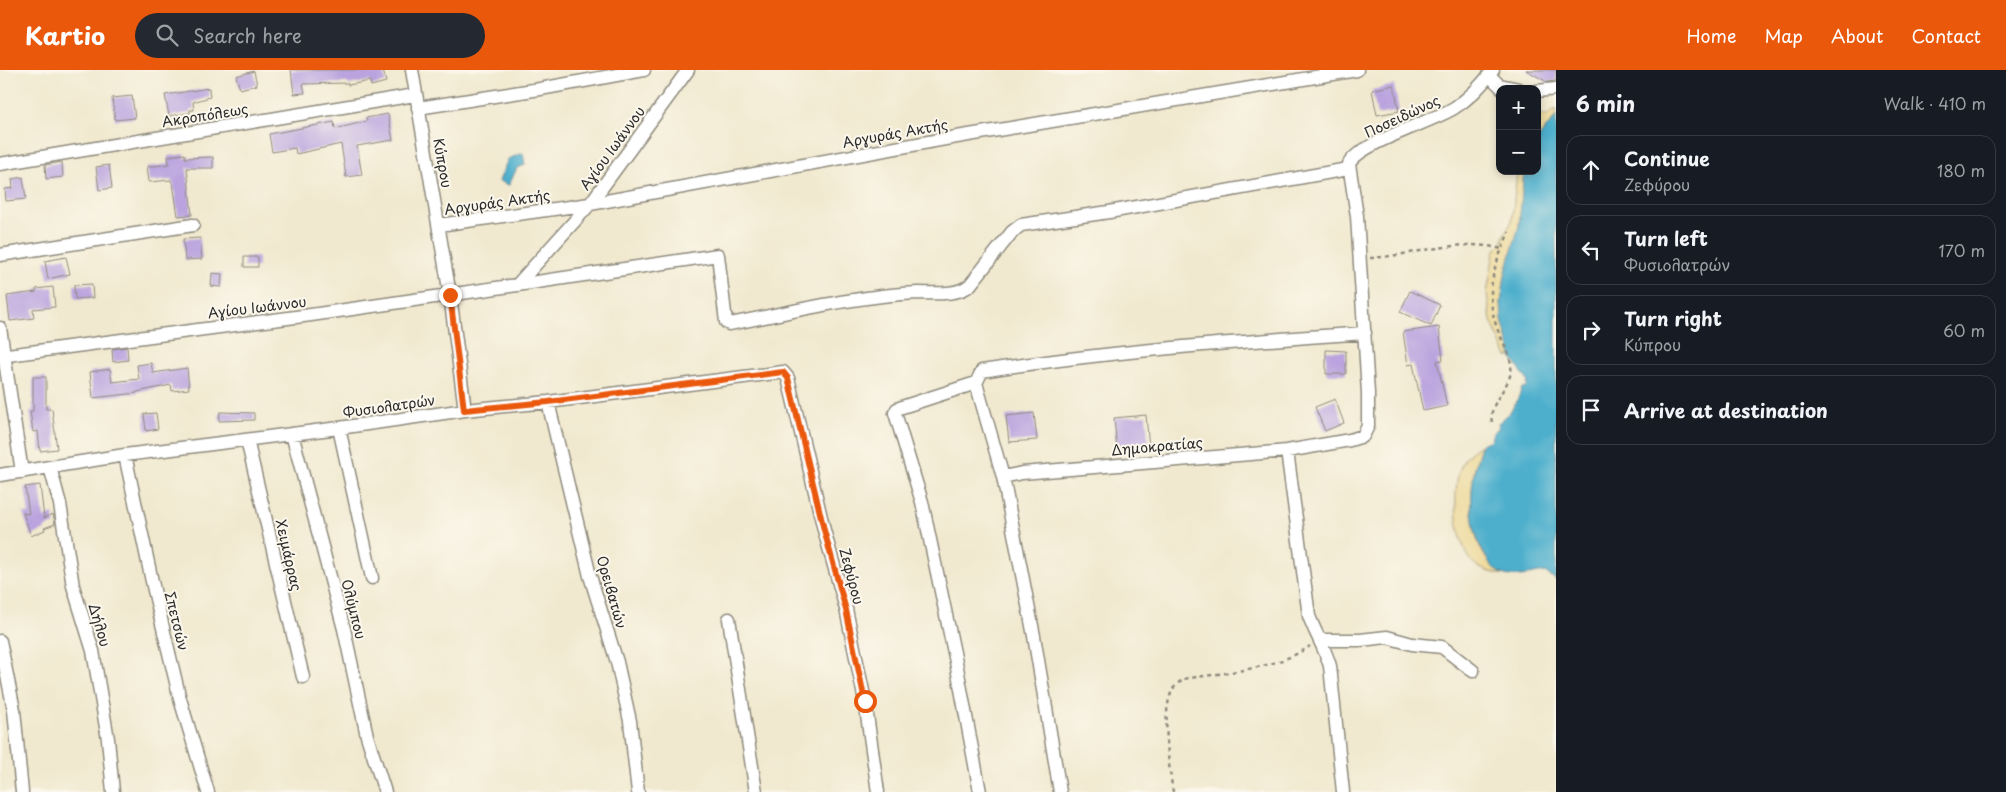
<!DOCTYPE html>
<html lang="en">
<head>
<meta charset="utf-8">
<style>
  :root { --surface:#171b24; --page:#242831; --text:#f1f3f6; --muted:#9ea1a6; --line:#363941; --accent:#ea580c }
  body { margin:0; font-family:"Playpen Sans",sans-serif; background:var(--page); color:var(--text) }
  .controls { position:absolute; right:15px; top:15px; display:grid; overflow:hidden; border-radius:10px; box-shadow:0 2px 8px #0003 }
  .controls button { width:45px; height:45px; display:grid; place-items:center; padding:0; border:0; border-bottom:1px solid var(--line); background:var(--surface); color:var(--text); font:25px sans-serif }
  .stop { position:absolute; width:15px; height:15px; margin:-11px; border:4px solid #ea580c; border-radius:50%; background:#fff }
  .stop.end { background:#ea580c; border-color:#fff; box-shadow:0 1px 5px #0008 }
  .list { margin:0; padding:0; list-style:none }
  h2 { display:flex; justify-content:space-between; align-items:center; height:65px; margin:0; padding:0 20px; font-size:21px }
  h2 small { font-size:16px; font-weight:400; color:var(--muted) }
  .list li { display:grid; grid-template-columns:32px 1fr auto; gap:15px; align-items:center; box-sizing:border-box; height:70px; margin:0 10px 10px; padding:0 10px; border:1px solid var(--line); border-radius:15px }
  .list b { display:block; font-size:19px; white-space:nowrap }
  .list p { margin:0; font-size:16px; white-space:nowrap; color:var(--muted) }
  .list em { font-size:16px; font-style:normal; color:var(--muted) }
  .icon { flex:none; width:28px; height:28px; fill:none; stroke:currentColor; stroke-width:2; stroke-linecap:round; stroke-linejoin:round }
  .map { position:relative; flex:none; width:1556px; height:722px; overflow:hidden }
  header { display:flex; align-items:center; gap:30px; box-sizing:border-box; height:70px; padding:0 25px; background:var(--accent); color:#fff }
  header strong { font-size:24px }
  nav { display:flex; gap:28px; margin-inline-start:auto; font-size:18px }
  .search { width:350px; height:45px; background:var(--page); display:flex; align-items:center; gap:12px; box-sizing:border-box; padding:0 18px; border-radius:28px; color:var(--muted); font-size:19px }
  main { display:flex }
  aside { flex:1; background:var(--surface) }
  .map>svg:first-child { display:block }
</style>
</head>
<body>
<header>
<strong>Kartio</strong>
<div class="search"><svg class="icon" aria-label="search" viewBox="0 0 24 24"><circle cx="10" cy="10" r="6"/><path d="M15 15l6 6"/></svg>Search here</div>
<nav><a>Home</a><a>Map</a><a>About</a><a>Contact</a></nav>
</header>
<main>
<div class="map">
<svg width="1556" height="722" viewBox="0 0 1556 722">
  <rect width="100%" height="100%" fill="#fbf7ec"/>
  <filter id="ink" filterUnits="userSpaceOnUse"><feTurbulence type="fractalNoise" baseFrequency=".02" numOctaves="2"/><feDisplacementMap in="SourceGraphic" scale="10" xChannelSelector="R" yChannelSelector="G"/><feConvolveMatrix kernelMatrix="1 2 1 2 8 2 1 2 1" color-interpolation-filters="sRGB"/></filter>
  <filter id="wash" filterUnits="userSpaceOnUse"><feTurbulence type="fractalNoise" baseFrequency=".0096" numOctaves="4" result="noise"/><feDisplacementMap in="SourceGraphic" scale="20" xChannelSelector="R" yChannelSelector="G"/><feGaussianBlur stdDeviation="1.12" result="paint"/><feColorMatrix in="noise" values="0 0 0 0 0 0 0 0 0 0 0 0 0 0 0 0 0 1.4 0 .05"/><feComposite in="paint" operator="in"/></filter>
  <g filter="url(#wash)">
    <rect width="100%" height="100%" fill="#f1e9cf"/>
    <path fill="#eeda9e" stroke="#8c8264" d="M1556 39V46L1537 70V44L1546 46Z
      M1517 101H1524L1519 156 1505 205 1501 233 1512 286 1507 287 1491 251 1487 224 1494 181 1502 174 1504 166 1512 151Z
      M1482 374C1467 412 1464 480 1503 505 1495 503 1484 501 1477 496 1455 480 1451 419 1461 396 1465 386 1474 379 1482 374Z"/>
    <path fill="#4dafcc" stroke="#3c6d7c" d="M1556 46V510L1545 502C1532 504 1514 509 1502 504 1495 501 1490 494 1486 487 1466 455 1469 409 1482 374L1491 370 1493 362 1498 359V353C1511 344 1517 332 1522 318L1526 317 1528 311 1513 290 1502 250 1501 233 1505 205 1519 156 1524 101H1537V70Z
      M523 83 525 95 517 98 509 115 499 111 508 89Z"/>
    <g id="blocks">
      <path fill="#baa3de" d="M291 0H383L386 12 371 16 370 11 348 15V13L303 14 305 23 294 24Z
        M1526 0H1556V11L1547 12Z
        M254 1 257 15 240 19 236 6Z
        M1394 15 1399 41 1377 45 1372 20Z
        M209 18 210 27 193 32 194 40H190V43L169 46 165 25Z
        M132 26 135 48 115 50 112 28Z
        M388 44 393 70 357 76 362 105 346 107 341 74 296 84 295 78 272 82 269 64 334 52 335 59 367 51 366 48Z
        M185 84V88L213 87V98H187L192 145 178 146 173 113H172L171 110 149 112 147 97 169 94 168 86Z
        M62 92 63 107 46 109 45 95Z
        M109 95 112 118 99 120 96 97Z
        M23 107 26 129 6 131 5 119 13 118 12 109Z
        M200 168 202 189 185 190 183 169Z
        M66 187 70 204 48 209 45 191Z
        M244 187H258V197H244Z
        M212 203 222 204 221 217 211 216Z
        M92 214 93 228 75 229 74 215Z
        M53 217 55 237 33 239 34 248 10 251 7 226 36 222V219Z
        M1410 221 1440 235 1431 256 1400 242Z
        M1439 257 1443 290 1437 291 1447 336 1423 341 1413 294 1408 295 1403 262Z
        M127 277 128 290 113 292 112 279Z
        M1326 280 1346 281V304H1326Z
        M151 293 153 303 187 298 189 319 172 321 171 315 137 322V323L93 328 90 302 110 299 112 312 139 309 137 295Z
        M33 307H46V339H52L57 379 40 381 38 361 33 362 30 341H33Z
        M1335 329 1344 353 1325 361 1315 337Z
        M220 342 254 343V350L219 351Z
        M156 343 158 359 146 361 144 344Z
        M1034 343 1037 370 1009 372 1006 346Z
        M1146 345 1149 378 1117 381 1114 348Z
        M40 415 44 448 53 444 55 454 44 458 45 460 31 466 23 443 29 444 25 417Z"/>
    </g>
  </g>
  <g filter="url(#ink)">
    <use href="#blocks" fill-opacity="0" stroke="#8e8a7d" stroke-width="1"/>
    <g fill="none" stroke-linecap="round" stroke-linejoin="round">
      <defs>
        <path id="minor" d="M412 0 450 225 465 340
          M1489 5 1503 19
          M1500 15 1519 19
          M1537 21 1556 19
          M418 38 540 19 644 0
          M0 94 415 25
          M439 155 590 134 945 69 1357 0
          M0 185 193 155
          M517 215 718 185 726 252 729 254C792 242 855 226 918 223 935 223 957 226 970 215L1012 162 1021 155 1109 142 1348 99
          M0 258 22 402
          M0 286 311 245 517 215 590 134 688 0
          M976 313 902 337 897 339 895 343 922 432 956 592 980 722
          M548 332 590 506 617 592 630 651 638 722
          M339 358 372 508
          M292 364 344 559 367 666 385 722
          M247 370 303 607
          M1287 381 1309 546C1315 563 1325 578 1330 596L1343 722
          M125 385 153 516 180 629 208 722
          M50 397 60 434 73 516 93 581 108 669 113 722
          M0 405 125 385 339 358 465 340 548 332 783 302 788 308 824 460 846 539 865 631 878 722
          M1003 407 1022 403 1287 381 1350 370 1363 366 1368 356V323L1357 146 1349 94C1359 73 1432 52 1454 38 1470 28 1482 15 1493 0
          M729 549 756 722
          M1320 570H1360L1387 567 1412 574 1442 577 1473 601
          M0 571 14 640 22 722
          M1060 722 1034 566 1003 407 976 313 982 301C1109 281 1237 272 1365 263"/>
      </defs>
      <use href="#minor" stroke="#8e8a7d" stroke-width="15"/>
      <path stroke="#8e8a7d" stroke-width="2.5" stroke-dasharray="4 4" stroke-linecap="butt" d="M1370 188C1414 186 1458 167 1502 179
        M1492 352C1488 334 1508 319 1511 302 1513 287 1502 272 1497 258 1484 220 1494 197 1509 162
        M1173 722C1169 697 1161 643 1172 621 1174 616 1179 613 1183 609 1222 603 1278 599 1310 576"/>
      <use href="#minor" stroke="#fff" stroke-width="12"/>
    </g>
  </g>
  <g fill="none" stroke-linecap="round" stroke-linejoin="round" filter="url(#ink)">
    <path stroke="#ea580c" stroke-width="6" d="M450 225 464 340 548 332 783 302 788 308 824 460 846 540 865 631"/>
  </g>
  <g text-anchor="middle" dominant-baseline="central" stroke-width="4" stroke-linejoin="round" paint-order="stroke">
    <g font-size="14" fill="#2b2b2b" stroke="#fbf7ec">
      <text transform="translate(205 45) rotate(-9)">Ακροπόλεως</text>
      <text transform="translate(1402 46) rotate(-25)">Ποσειδώνος</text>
      <text transform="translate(895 63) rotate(-10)">Αργυράς Ακτής</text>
      <text transform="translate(612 78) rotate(-54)">Αγίου Ιωάννου</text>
      <text transform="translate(443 93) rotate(80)">Κύπρου</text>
      <text transform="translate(497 132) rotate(-8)">Αργυράς Ακτής</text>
      <text transform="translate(257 237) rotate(-7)">Αγίου Ιωάννου</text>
      <text transform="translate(389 336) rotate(-8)">Φυσιολατρών</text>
      <text transform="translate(1157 376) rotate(-5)">Δημοκρατίας</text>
      <text transform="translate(289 485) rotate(77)">Χειμάρρας</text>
      <text transform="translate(852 506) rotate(75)">Ζεφύρου</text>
      <text transform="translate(612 522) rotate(74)">Ορειβατών</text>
      <text transform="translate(354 539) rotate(76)">Ολύμπου</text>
      <text transform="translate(177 551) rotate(76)">Σπετσών</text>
      <text transform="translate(100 555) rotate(74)">Δήλου</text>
    </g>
  </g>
</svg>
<div class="controls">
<button>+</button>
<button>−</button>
</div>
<div class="stop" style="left:865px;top:631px"></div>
<div class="stop end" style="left:450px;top:225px"></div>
</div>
<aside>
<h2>6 min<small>Walk · 410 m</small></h2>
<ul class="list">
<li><svg class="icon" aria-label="ahead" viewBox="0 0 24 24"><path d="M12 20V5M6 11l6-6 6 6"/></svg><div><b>Continue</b><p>Ζεφύρου</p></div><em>180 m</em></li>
<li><svg class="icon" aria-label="left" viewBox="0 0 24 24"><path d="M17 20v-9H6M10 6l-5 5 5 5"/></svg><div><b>Turn left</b><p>Φυσιολατρών</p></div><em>170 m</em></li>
<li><svg class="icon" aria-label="right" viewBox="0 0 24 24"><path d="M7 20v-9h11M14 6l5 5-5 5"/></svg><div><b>Turn right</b><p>Κύπρου</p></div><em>60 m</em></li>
<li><svg class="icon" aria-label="arrive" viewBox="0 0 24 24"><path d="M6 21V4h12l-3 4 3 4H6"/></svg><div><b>Arrive at destination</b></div></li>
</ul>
</aside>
</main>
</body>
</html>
